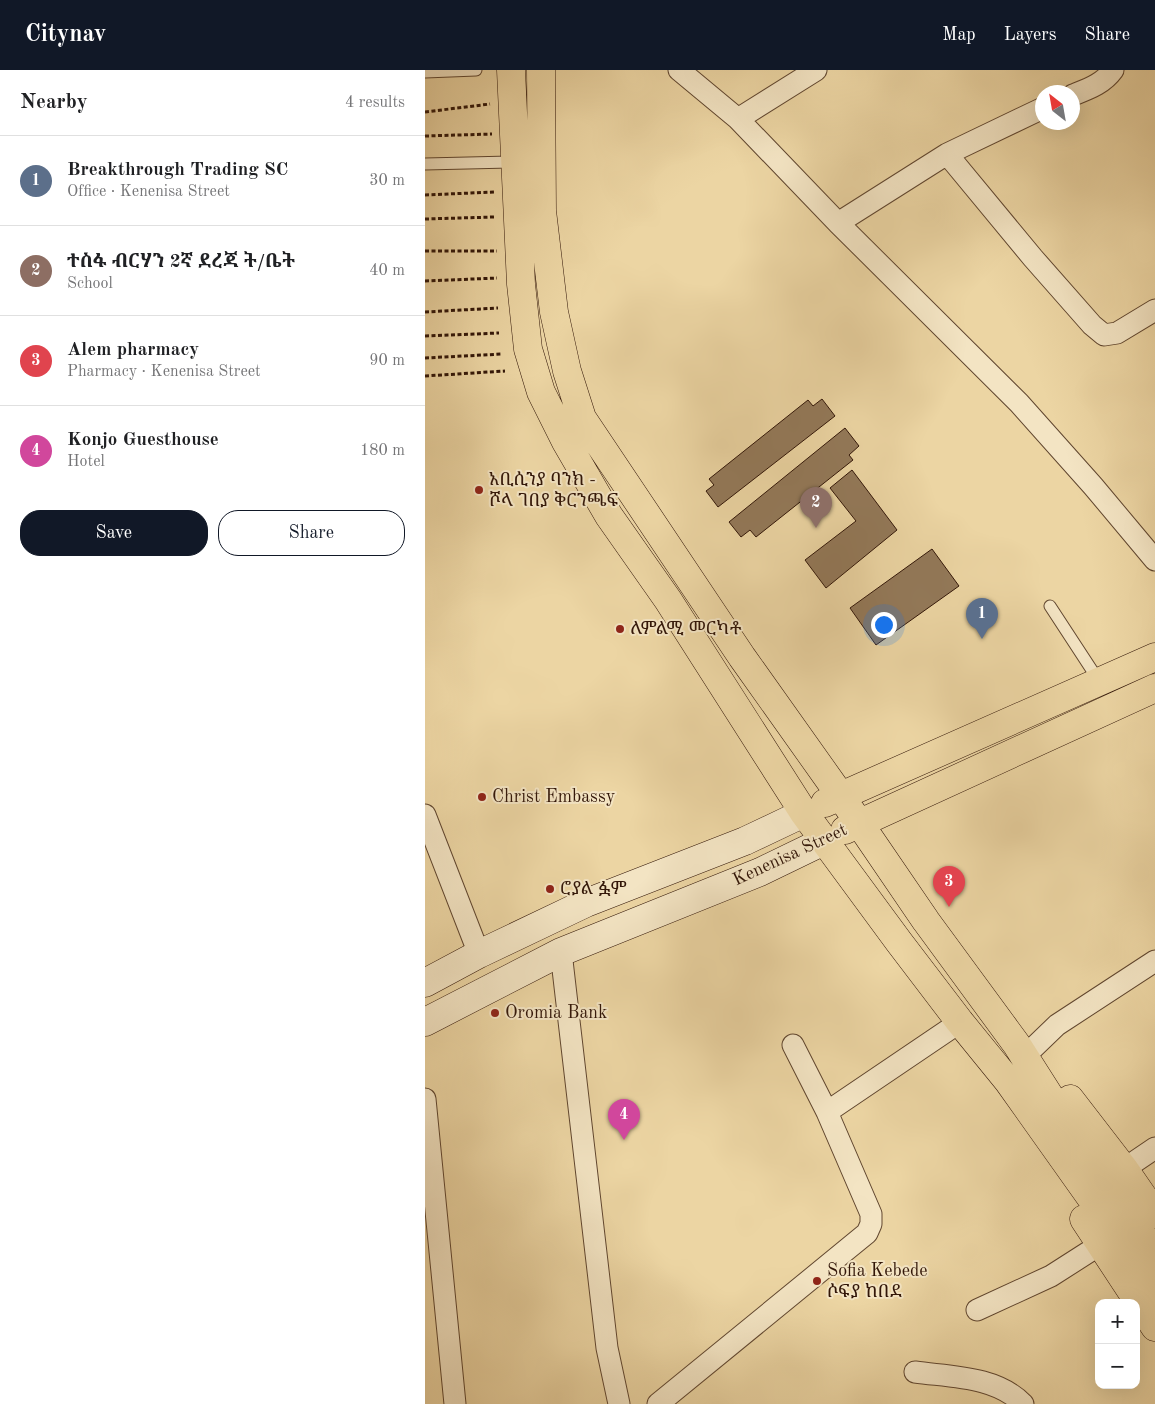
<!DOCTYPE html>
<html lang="en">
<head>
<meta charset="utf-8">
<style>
  :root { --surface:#fff; --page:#f2f2f2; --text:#202124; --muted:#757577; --line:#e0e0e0; --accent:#111827 }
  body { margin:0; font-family:"Old Standard TT","Noto Serif Ethiopic",serif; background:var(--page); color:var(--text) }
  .controls { position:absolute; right:15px; bottom:15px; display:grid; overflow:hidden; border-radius:10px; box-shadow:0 5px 20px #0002 }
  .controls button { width:45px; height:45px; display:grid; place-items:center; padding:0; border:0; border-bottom:1px solid var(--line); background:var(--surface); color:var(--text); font:25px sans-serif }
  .compass { position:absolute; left:610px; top:15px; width:45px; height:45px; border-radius:50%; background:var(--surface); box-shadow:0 5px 20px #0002; rotate:329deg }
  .you { position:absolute; left:458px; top:554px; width:18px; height:18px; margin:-12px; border:4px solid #fff; border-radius:50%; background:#1a73e8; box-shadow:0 0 0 8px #1a73e833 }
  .badge { display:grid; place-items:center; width:32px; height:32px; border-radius:50%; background:var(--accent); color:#fff; font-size:16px; font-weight:700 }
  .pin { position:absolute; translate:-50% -41px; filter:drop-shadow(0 1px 2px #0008) }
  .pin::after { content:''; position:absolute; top:26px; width:18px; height:15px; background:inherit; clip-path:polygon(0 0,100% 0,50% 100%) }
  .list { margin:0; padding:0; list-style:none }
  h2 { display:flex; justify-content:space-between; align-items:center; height:65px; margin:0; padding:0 20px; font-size:21px }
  h2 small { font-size:16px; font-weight:400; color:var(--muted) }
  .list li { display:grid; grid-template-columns:32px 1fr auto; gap:15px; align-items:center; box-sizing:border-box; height:90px; padding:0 20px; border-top:1px solid var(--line) }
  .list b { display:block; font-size:19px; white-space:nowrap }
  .list p { margin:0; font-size:16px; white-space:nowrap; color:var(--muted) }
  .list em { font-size:16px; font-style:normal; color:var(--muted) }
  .actions { display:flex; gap:10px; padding:15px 20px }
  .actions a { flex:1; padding:11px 0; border:1px solid var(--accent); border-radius:20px; text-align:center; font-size:18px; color:var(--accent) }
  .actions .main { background:var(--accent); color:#fff }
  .map { position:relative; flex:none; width:730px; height:1334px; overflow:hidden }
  header { display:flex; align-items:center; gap:30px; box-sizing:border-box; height:70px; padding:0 25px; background:var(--accent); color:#fff }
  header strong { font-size:24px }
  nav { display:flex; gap:28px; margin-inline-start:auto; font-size:18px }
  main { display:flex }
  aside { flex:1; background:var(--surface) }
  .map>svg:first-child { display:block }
</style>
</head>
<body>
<header>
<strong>Citynav</strong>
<nav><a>Map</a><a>Layers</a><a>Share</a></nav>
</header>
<main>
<aside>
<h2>Nearby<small>4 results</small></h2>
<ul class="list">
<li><span class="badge" style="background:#5c6f8a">1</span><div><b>Breakthrough Trading SC</b><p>Office · Kenenisa Street</p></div><em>30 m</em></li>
<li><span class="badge" style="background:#8d6e63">2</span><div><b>ተስፋ ብርሃን 2ኛ ደረጃ ት/ቤት</b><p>School</p></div><em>40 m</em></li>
<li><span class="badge" style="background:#e0444e">3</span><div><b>Alem pharmacy</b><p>Pharmacy · Kenenisa Street</p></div><em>90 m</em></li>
<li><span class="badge" style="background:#d1479c">4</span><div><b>Konjo Guesthouse</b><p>Hotel</p></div><em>180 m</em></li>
</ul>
<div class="actions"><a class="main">Save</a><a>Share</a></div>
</aside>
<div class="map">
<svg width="730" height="1334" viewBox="0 0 730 1334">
  <rect width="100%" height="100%" fill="#ecd5a3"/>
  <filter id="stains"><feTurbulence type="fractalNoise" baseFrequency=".004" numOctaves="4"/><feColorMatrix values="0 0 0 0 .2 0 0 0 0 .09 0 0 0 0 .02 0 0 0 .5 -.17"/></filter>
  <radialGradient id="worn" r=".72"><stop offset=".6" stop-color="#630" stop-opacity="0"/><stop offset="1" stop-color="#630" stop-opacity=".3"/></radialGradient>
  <path fill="#937959" stroke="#321608" d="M397 329 410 346 293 437 281 421 289 415 284 409 383 330 388 336Z
    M420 358 434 376 424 385 428 390 331 467 325 460 316 467 304 452Z
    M427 400 472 460 401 518 380 490 431 451 405 418Z
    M507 479 534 516 451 575 425 538Z"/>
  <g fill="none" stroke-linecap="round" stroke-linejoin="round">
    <defs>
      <path id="service" d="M0 2 51 0
        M0 94 90 92
        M625 536 674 611"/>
      <path id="minor" d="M254 0 313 49 413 153 594 333 668 416 730 490
        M648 25C663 19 678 14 688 0
        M313 49 391 0
        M522 84 608 188 667 255 679 265 692 263 730 240
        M413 153 522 84 618 38
        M0 745 54 884
        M136 882 182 1278 194 1334
        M604 982 632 955 730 891
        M0 1029 30 1334
        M402 1042 535 952
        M699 1099 730 1078
        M552 1240 626 1206 676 1174
        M490 1302C526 1307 571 1306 598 1334
        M233 1334 442 1163 446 1154V1144L402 1042 368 975"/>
      <path id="secondary" d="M0 913 54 884 161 833 320 771 379 743
        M0 952 136 882 335 802 399 771"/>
      <path id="primary" d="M86 0 96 214 103 279 116 322 141 372 184 446 243 530 379 743 474 872 535 952 583 1011 730 1218
        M116 0 117 141 129 242 142 301 157 348 317 587 415 725 501 851 592 975 676 1107 730 1183
        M400 733 730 587
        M420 760 730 618
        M645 1029 699 1099 730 1144
        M659 1149 730 1257"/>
    </defs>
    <use href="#service" stroke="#60462f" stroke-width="13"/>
    <use href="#minor" stroke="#60462f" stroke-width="23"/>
    <use href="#secondary" stroke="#321608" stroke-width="29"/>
    <use href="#primary" stroke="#321608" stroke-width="29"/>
    <path stroke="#321608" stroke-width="3" stroke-dasharray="4 2.5" stroke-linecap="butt" d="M0 42 65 34
      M0 66 67 64
      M0 125 69 122
      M0 149 69 147
      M0 181H72
      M0 211 72 208
      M0 242 73 238
      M0 266 74 263
      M0 288 77 284
      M0 306 80 301"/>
    <use href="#service" stroke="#f3e4c3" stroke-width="11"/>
    <use href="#minor" stroke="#f3e4c3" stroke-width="21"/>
    <use href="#secondary" stroke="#f3e4c3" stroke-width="28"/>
    <use href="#primary" stroke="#ecd5a3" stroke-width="28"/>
  </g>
  <g fill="#8f2418" stroke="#f3e4c3" stroke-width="2">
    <circle cx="54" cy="420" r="5"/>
    <circle cx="195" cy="559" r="5"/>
    <circle cx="57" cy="727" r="5"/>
    <circle cx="125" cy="819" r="5"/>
    <circle cx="70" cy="943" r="5"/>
    <circle cx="392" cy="1211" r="5"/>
  </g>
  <g text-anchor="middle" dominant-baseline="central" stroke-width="4" stroke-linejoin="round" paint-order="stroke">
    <g font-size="18" fill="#321608" stroke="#f3e4c3" text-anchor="start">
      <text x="64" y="410">አቢሲንያ ባንክ -<tspan x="64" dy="21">ሾላ ገበያ ቅርንጫፍ</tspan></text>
      <text x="205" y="559">ለምልሚ መርካቶ</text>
      <text x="67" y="727">Christ Embassy</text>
      <text x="135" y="819">ሮያል ፏም</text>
      <text x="80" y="943">Oromia Bank</text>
      <text x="402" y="1201">Sofia Kebede<tspan x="402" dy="21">ሶፍያ ከበደ</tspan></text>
    </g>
    <g font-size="18" fill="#321608" stroke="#f3e4c3">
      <text transform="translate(365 785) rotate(-25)">Kenenisa Street</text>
    </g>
  </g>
  <rect width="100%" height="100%" filter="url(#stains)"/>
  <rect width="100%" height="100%" fill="url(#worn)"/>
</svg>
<div class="controls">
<button>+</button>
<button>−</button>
</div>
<svg class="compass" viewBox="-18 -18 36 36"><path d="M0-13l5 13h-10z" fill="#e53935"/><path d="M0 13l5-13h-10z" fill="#757577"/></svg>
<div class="you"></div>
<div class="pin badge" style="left:557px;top:569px;background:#5c6f8a">1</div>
<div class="pin badge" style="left:391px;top:458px;background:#8d6e63">2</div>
<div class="pin badge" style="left:524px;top:837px;background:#e0444e">3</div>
<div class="pin badge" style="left:199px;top:1070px;background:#d1479c">4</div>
</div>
</main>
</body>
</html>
